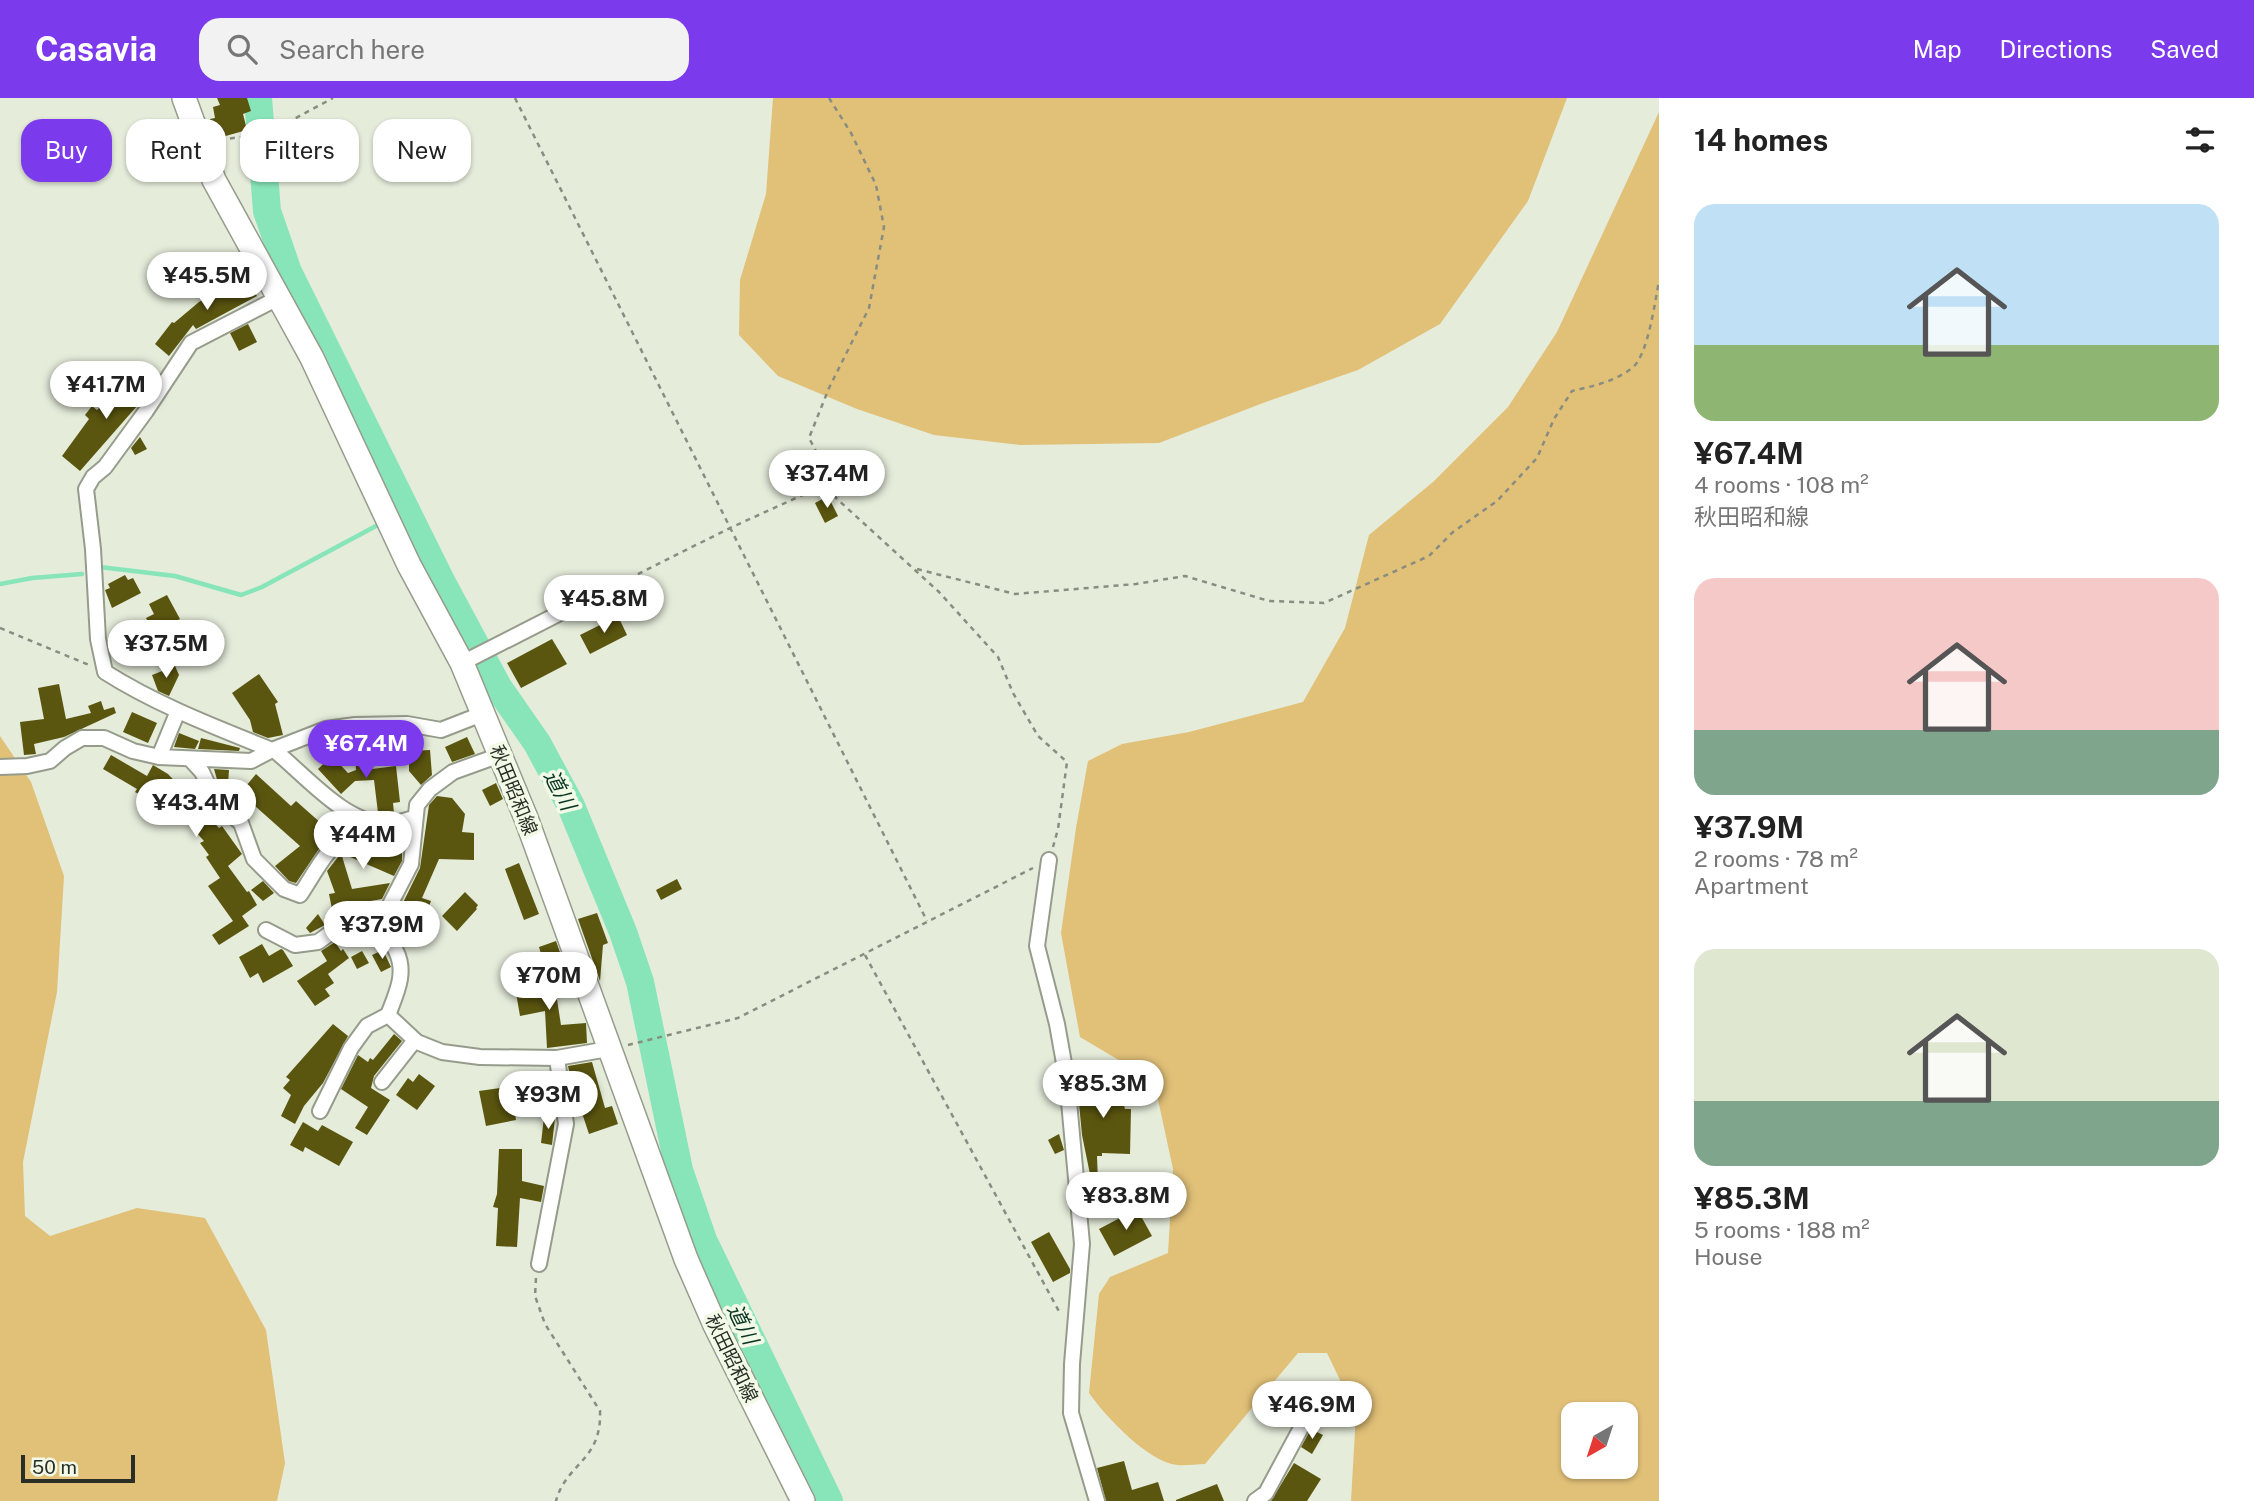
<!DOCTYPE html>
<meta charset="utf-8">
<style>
body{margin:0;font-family:"Public Sans","Noto Sans JP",sans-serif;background:#f2f2f2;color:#222;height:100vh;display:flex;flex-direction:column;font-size:26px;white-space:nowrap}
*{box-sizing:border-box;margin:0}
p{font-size:23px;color:#767676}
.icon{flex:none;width:38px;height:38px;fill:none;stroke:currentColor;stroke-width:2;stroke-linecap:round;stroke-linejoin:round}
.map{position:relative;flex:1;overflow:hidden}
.sheet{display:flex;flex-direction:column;background:#fff;width:595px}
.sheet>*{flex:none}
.banner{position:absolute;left:21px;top:21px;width:665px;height:63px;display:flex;gap:14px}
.needle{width:46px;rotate:219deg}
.tools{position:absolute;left:1561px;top:1304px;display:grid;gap:14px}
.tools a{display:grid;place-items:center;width:77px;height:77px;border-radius:14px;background:#fff;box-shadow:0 2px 5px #0004;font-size:35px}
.scale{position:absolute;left:21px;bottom:18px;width:114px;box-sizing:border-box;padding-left:7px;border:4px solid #2b2e27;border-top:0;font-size:19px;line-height:24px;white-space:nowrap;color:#2b2e27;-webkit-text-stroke:5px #f2fae7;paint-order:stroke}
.price{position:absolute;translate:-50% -60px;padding:0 16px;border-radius:24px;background:#fff;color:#222;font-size:23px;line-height:46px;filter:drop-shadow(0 2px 4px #0008)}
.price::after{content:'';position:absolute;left:50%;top:42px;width:21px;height:16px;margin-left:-10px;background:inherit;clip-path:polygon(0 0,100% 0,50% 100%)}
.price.active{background:#7c3aed;color:#fff}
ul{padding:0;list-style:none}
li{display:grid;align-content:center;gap:14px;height:371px;padding:0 35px}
li span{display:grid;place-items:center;height:217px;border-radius:21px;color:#555}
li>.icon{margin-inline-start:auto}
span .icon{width:126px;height:126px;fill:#fffc;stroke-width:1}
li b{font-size:30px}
h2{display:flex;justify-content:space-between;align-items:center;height:84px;padding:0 35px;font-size:30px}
.pill{padding:0 24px;border-radius:21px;background:#fff;box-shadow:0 2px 5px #0004;font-size:24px;line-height:63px}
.pill.active{background:#7c3aed;color:#fff}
header{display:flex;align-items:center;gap:42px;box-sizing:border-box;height:98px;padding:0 35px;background:#7c3aed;color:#fff}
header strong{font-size:33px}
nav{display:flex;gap:38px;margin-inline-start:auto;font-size:24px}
.search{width:490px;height:63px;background:#f2f2f2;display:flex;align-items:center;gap:18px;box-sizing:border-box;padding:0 24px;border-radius:21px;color:#767676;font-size:26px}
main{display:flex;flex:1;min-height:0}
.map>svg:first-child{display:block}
.green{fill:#e1c078;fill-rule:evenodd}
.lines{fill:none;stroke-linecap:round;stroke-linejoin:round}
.stream{stroke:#87e5b9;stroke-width:4.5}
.river{stroke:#87e5b9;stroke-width:28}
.building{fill:#5b560f}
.street-casing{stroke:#969c8b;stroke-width:18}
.primary-casing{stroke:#969c8b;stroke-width:26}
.path{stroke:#888d80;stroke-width:2.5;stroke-dasharray:5 5;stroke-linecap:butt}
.street{stroke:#fff;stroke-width:14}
.primary{stroke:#fff;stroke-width:23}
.labels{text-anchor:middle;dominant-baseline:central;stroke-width:7;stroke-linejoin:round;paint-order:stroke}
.street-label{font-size:19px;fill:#2b2e27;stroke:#f2fae7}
.water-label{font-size:21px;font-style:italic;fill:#0b3625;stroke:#f2fae7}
</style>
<header>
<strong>Casavia</strong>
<div class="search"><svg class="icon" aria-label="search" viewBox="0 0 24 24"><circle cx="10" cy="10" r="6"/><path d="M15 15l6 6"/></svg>Search here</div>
<nav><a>Map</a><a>Directions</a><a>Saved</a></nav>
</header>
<main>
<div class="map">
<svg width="1659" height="1403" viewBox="0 0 1659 1403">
<rect width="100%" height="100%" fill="#e5ecda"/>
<path class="green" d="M 773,0 L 1567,0 L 1528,103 L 1440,226 L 1358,272 L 1263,305 L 1159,345 L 1021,347 L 934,337 L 857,311 L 778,278 L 739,237 L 740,182 L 766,96 Z
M 1659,14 L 1659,1403 L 1351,1403 L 1356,1315 L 1327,1255 L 1298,1255 L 1205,1366 C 1196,1366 1186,1368 1177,1367 C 1148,1364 1105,1318 1089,1295 L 1099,1196 L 1110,1179 L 1168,1155 L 1173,1071 L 1154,983 L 1080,939 L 1061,835 L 1076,730 L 1088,663 L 1122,646 L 1189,634 L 1303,604 L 1345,530 L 1369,437 L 1433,384 L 1508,309 L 1557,234 ZM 1573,1316 L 1626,1316 L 1626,1368 L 1573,1368 Z
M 0,638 L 31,684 L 64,778 L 57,894 L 23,1064 L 25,1118 L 50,1138 L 137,1110 L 205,1120 L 266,1232 L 285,1365 L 277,1403 L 0,1403 Z"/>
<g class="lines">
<path class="stream" d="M 401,418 L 408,415
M 100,469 L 175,478 L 241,497 L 262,489 L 376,428
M 0,486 L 32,480 L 82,476"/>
<path class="river" d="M 258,0 L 267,113 L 288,174 L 442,485 L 498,589 L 537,645 L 571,708 L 623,834 L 640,884 L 679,1072 L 703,1142 L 829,1403"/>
</g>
<path class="building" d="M 217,0 L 247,0 L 251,13 L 243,16 L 247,32 L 215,41 L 210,21 L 215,20 L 213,9 L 220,7 Z
M 242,176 L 257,198 L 196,231 L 193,227 L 169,258 L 155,246 L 172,224 L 174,225 L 199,204 Z
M 248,226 L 257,244 L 239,253 L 230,235 Z
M 136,272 L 152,286 L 137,308 L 80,373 L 62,358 L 89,321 L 85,317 L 92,308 L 97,312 L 101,308 L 103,310 Z
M 140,339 L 147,351 L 135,357 L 131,350 Z
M 828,398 L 838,418 L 825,425 L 815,405 Z
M 125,477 L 128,482 L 133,480 L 141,495 L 112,510 L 105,492 L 110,490 L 108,486 Z
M 167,497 L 180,521 L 153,534 L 146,520 L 154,516 L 149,506 Z
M 618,518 L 627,537 L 590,556 L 580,537 Z
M 130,539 L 136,553 L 122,559 L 116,546 Z
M 552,541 L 567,566 L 521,590 L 507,565 Z
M 175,568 L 179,577 L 169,598 L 158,593 L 152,577 Z
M 259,576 L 278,604 L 275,606 L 283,637 L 268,640 L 253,634 L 250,622 L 232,595 Z
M 59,586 L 66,621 L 91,615 L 88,608 L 101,603 L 104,612 L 114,609 L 116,615 L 64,639 L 34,646 L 36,656 L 24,657 L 20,624 L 44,621 L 38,590 Z
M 132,614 L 157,625 L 148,645 L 123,634 Z
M 179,635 L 199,643 L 195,651 L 174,649 Z
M 467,639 L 475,656 L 452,664 L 445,649 Z
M 201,640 L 240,650 L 239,653 L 198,651 Z
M 430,652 L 432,677 L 421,687 L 409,673 L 409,653 Z
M 371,654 L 372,671 L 396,668 L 400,704 L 393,705 L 394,715 L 378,715 L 374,682 L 355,683 L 341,696 L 318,671 L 332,658 L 348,675 L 356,672 L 355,655 Z
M 111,657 L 147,678 L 153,667 L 168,676 L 219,730 L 222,728 L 242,756 L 228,768 L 247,794 L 249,793 L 257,807 L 242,818 L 249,828 L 219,847 L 212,837 L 233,823 L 208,788 L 220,780 L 206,759 L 209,757 L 200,745 L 204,743 L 167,703 L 163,710 L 135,694 L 137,691 L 103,671 Z
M 214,671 L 229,672 L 228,686 L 218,685 Z
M 256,676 L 291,708 L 296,703 L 322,726 L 331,714 L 346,723 L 343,729 L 321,748 L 296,785 L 289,783 L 275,768 L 300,748 L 255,708 L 251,712 L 236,700 Z
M 496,685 L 503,701 L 490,708 L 482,692 Z
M 437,698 L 452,700 L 465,716 L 462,734 L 474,735 L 474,762 L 439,761 L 422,800 L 431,803 L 426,816 L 422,815 L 416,833 L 412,832 L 410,841 L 400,840 L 394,823 L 420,770 L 429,707 Z
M 363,731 L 396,741 L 392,750 L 402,754 L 402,763 L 394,778 L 341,755 L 352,791 L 390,785 L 382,801 L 365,804 L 366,809 L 349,811 L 334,821 L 329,796 L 335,795 L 327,773 L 342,754 L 358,741 Z
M 519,765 L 539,816 L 524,822 L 505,771 Z
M 677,781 L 682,791 L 661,802 L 656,792 Z
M 263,783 L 274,795 L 263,803 L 251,792 Z
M 465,794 L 478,807 L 476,810 L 477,811 L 457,833 L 442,818 Z
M 597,815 L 608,845 L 603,847 L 600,883 L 578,821 Z
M 318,816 L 325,827 L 310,835 L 306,830 Z
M 556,843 L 561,857 L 543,863 L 539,849 Z
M 335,844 L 341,853 L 343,851 L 349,860 L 328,876 L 334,885 L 325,891 L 330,898 L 315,908 L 297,883 L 327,863 L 321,853 Z
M 262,846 L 269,858 L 281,851 L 283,852 L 293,868 L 263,885 L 258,875 L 250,880 L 239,859 Z
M 383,852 L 391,869 L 381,874 L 372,857 Z
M 362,853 L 369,865 L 357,871 L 351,859 Z
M 553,876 L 561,927 L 586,925 L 587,945 L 547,950 L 545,913 L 520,918 L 515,889 L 533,886 L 532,879 Z
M 333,926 L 348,938 L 323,985 L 304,1008 L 295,1026 L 281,1018 L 291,997 L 283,990 L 290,982 L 286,979 Z
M 394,936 L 402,943 L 374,978 L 371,990 L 390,1002 L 367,1037 L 355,1030 L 368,1009 L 341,991 L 358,957 L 368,964 L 370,960 L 373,962 Z
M 592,964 L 605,1010 L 612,1008 L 618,1026 L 589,1036 L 579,1006 L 576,1007 L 568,968 Z
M 419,976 L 435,988 L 417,1012 L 396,997 L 408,980 L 413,984 Z
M 1115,976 L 1125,1011 L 1131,1011 L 1130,1056 L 1102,1055 L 1102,1058 L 1097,1058 L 1098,1085 L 1092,1086 L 1082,1037 L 1077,985 Z
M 500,990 L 502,1000 L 512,998 L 516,1022 L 486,1028 L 479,993 Z
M 544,1019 L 555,1020 L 552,1047 L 541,1045 Z
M 303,1024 L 318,1033 L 322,1027 L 353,1044 L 339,1068 L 305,1049 L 303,1054 L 290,1047 Z
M 1059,1036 L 1064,1052 L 1055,1056 L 1048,1042 Z
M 499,1051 L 522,1051 L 522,1083 L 544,1088 L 541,1104 L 520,1100 L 517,1149 L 496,1148 L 498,1110 L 493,1109 L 497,1096 Z
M 1137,1111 L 1152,1138 L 1114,1158 L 1099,1131 Z
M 1049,1134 L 1070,1171 L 1070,1175 L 1053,1184 L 1031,1144 Z
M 1311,1331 L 1323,1337 L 1312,1356 L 1301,1349 Z
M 1124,1363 L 1132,1392 L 1158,1384 L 1164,1403 L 1106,1403 L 1097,1370 Z
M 1294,1365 L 1321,1381 L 1307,1403 L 1271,1403 Z
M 1217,1386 L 1224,1403 L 1176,1403 L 1176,1402 Z"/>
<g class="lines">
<defs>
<path id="street" d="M 280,199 L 191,245 L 146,313 L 105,369 L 93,379 L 86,391 L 93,451 L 98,541 L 105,574 C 157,607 215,629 272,652 L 326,631 L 355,627 L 407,626 L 441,632 L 482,616
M 462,565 L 609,490
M 274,652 C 305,677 345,726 387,726 C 396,726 406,722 414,720
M 500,657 L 453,674 L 430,691 L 417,707 L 411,766 L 382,822 C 385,833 391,842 396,853 C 407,875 396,896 388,917 L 417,944 L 442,954 L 480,959 L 557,960 L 608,951
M 159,659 L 178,613
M 190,661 L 202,674 L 216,704 L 241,725 L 254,761 L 284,791 L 300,797 C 313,778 329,745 350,736 L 358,721
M 0,669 L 27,668 L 50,663 L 65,650 L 82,640 L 104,640 L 133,653 L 159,659 L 251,663 L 272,652
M 1049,762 L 1037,848 L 1057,926 L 1067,982 L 1082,1146 L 1072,1266 L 1071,1315 L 1097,1403
M 266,832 L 295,847 L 318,844 L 351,820 L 384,817
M 382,984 L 415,942
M 320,1013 L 351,950 L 367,928 L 388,917
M 539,1166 L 566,1026 L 557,960
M 1255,1403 L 1266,1395 L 1309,1315"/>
<path id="primary" d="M 184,0 L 214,82 L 312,260 L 409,467 L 462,565 L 526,720 L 686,1161 L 715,1227 L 803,1403"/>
</defs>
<use href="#street" class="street-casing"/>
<use href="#primary" class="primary-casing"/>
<path class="path" d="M 515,0 L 927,823
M 829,0 L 851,35 L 876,87 L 884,129 L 869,210 L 829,290 L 809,340 L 826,372 L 829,385 L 836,400 L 939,494 L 998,559 L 1013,595 L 1038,638 L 1067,664 L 1058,731 L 1053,749
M 220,42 L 268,35 L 333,0
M 917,471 L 1015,496 L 1136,486 L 1185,478 L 1269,503 L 1324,505 L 1429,458 L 1453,434 L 1497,403 L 1537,360 L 1554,321 L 1572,293 C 1593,288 1614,284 1632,270 C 1648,258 1655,203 1659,183
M 620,485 L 730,430 L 829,385
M 0,530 L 89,567
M 865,857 L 1061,1217
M 628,947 L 738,920 L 1033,770
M 536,1180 L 535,1198 L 545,1226 L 600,1313 C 602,1363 566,1365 556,1403"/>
<use href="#street" class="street"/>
<use href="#primary" class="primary"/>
</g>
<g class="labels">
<g class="street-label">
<text transform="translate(514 692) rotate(68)">秋田昭和線</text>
<text transform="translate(732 1260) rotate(64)">秋田昭和線</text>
</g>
<g class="water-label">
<text transform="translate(560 692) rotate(62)">道川</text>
<text transform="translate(743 1226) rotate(64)">道川</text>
</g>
</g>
</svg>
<div class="tools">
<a><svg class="needle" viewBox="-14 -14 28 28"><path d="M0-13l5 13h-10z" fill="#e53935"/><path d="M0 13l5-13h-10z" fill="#767676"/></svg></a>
</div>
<div class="scale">50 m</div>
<b class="price" style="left:207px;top:214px">¥45.5M</b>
<b class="price" style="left:106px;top:323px">¥41.7M</b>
<b class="price" style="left:827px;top:412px">¥37.4M</b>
<b class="price" style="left:604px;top:537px">¥45.8M</b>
<b class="price" style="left:166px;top:582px">¥37.5M</b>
<b class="price active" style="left:366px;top:682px">¥67.4M</b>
<b class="price" style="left:196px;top:741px">¥43.4M</b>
<b class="price" style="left:363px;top:773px">¥44M</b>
<b class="price" style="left:382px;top:863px">¥37.9M</b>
<b class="price" style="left:549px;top:914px">¥70M</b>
<b class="price" style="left:1103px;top:1022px">¥85.3M</b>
<b class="price" style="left:548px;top:1033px">¥93M</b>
<b class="price" style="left:1126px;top:1134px">¥83.8M</b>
<b class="price" style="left:1312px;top:1343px">¥46.9M</b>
<div class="banner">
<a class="pill active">Buy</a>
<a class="pill">Rent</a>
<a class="pill">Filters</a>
<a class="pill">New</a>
</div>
</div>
<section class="sheet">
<h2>14 homes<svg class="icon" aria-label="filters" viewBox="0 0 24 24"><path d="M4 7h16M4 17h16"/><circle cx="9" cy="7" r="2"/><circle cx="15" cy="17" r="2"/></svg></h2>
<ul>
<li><span style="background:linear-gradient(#bfe0f5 65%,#8fb573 0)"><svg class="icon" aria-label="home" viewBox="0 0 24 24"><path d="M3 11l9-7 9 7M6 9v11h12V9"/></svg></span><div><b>¥67.4M</b><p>4 rooms · 108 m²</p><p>秋田昭和線</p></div></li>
<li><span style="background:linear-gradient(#f6c9c9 70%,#7fa58c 0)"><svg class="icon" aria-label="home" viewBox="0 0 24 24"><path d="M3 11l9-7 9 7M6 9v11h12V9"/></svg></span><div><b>¥37.9M</b><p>2 rooms · 78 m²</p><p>Apartment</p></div></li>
<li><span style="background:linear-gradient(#dfe7d0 70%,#7fa58c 0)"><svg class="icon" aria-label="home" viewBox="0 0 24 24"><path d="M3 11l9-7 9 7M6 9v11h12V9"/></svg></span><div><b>¥85.3M</b><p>5 rooms · 188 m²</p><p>House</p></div></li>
</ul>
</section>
</main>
